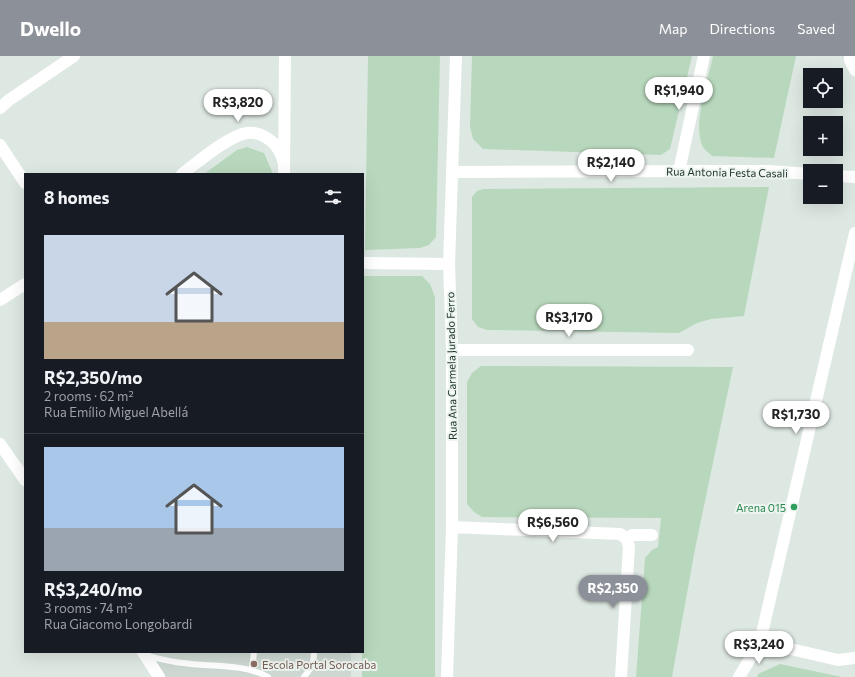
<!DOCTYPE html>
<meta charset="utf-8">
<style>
body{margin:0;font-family:Commissioner,sans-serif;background:#242831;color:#f1f3f6;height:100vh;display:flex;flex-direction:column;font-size:15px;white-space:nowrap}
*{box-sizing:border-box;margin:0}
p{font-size:13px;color:#9ea1a6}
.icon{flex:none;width:22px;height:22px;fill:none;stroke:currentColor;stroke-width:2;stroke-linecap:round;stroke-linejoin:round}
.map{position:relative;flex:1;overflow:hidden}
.side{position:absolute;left:24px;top:117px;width:340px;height:480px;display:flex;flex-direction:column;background:#171b24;border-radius:0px;box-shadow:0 4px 16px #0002}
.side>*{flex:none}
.tools{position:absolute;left:803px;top:12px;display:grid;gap:8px}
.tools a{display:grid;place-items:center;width:40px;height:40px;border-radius:0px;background:#171b24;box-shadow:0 4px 16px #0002;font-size:20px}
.price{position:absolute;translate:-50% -34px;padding:0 9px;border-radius:14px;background:#fff;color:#222;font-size:13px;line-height:26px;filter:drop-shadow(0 1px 2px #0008)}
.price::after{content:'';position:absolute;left:50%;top:24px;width:12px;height:9px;margin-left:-6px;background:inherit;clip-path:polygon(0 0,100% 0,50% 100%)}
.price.current{background:#8c9099;color:#fff}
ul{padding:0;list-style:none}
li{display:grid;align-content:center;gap:8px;height:212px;padding:0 20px}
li+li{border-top:1px solid #363941}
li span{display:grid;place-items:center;height:124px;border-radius:0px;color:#555}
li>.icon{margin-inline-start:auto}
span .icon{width:72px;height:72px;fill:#fffc;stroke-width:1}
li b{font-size:17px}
h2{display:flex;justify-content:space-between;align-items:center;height:48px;padding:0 20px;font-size:17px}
header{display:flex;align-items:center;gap:24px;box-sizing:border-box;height:56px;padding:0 20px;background:#8c9099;color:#fff}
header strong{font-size:19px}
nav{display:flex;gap:22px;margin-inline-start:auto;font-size:14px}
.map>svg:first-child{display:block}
.built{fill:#ccd8d1}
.green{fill:#b8d8bd}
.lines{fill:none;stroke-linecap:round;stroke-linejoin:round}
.service{stroke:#fff;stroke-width:6}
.minor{stroke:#fff;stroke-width:12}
.leisure-dot{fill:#2e9e5b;stroke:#eef5f1;stroke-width:1.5}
.education-dot{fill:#8d6e63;stroke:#eef5f1;stroke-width:1.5}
.labels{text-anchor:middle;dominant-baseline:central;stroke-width:4;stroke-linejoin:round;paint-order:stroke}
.street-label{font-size:11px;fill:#21362e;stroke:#eef5f1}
.leisure-label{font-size:11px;fill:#27864d;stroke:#eef5f1;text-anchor:end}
.education-label{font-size:11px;fill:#785e54;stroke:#eef5f1;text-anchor:start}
</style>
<header>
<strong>Dwello</strong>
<nav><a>Map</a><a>Directions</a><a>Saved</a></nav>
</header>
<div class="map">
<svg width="855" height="621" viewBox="0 0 855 621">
<rect width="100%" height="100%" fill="#dee8e2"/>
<path class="built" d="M 149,596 L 351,596 L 351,621 L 166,621 Z"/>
<path class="green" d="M 368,0 L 440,0 L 436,181 L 429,189 L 420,192 L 365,194 Z
M 472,0 L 692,0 L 670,93 L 661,99 L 483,93 L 473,83 L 470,71 Z
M 713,0 L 796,0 L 774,102 L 712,100 C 709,97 703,93 702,89 C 693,67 708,24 713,0 Z
M 247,91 L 264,97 L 273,118 L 204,118 L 237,94 Z
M 769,131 L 744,260 L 711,263 L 697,267 L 679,277 L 487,274 L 478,271 L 472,263 L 472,141 L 477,135 L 483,133 Z
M 363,220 L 422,220 L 430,228 L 435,241 L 435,621 L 362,621 L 362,596 L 363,596 Z
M 481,310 L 733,311 L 695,493 L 672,621 L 636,621 L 645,502 L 652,494 L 658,491 L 661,462 L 482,461 L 474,456 L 467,448 L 467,326 L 472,317 Z
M 780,608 L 842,621 L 757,621 L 758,618 Z"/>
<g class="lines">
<path class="service" d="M 146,600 C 158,602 170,606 183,607 C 210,611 243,607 268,621
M 252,614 L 254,596
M 304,621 L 313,609 L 314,596"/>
<path class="minor" d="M 850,0 L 850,4 L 855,14
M 0,52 L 9,44 L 74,0
M 0,89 L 25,127
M 679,115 L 704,0
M 453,116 L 679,115 L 769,115 L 810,118
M 182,118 C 198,106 228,80 247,77 C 258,75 272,83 278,93 C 281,97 282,102 284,107
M 284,118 L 285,0
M 836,120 L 855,121
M 363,207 L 449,208
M 0,244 L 25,228
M 452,294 L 688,294
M 0,388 L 25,424
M 452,471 L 620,478 L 626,482 L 632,479 L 652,479
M 760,586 L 838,604 L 855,602
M 143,596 L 159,621
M 447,621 L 452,471 L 452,294 L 449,208 L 456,0
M 621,621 L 629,490 L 626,482
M 739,621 L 760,586 L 855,177"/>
</g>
<circle class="leisure-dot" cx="794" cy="451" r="4"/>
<circle class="education-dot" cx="254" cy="608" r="4"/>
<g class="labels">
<g class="street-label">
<text transform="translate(727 116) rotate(1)">Rua Antonia Festa Casali</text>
<text transform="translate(451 310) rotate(-91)">Rua Ana Carmela Jurado Ferro</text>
</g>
<g class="leisure-label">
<text x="786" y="451">Arena 015</text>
</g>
<g class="education-label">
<text x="262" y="608">Escola Portal Sorocaba</text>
</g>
</g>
</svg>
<div class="tools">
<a><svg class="icon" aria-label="locate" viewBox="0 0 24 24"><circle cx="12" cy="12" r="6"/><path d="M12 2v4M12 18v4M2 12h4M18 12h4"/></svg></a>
<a>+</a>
<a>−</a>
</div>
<b class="price" style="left:679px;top:55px">R$1,940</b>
<b class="price" style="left:238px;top:67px">R$3,820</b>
<b class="price" style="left:611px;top:127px">R$2,140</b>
<b class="price" style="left:569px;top:282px">R$3,170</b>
<b class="price" style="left:796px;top:379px">R$1,730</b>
<b class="price" style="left:553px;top:487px">R$6,560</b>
<b class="price current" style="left:613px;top:553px">R$2,350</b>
<b class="price" style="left:759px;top:609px">R$3,240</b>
<section class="side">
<h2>8 homes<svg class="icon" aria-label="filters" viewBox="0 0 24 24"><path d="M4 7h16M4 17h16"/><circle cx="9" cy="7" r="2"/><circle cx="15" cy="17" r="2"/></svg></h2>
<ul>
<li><span style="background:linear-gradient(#c9d6e8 70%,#b9a48a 0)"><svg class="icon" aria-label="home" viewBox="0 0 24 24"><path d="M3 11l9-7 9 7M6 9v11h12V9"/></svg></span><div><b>R$2,350/mo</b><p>2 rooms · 62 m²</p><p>Rua Emílio Miguel Abellá</p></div></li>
<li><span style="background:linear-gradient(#a9c7e8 65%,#9aa5b1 0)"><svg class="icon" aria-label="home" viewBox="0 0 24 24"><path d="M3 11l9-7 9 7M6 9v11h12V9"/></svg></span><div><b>R$3,240/mo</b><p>3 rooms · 74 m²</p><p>Rua Giacomo Longobardi</p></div></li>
</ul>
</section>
</div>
